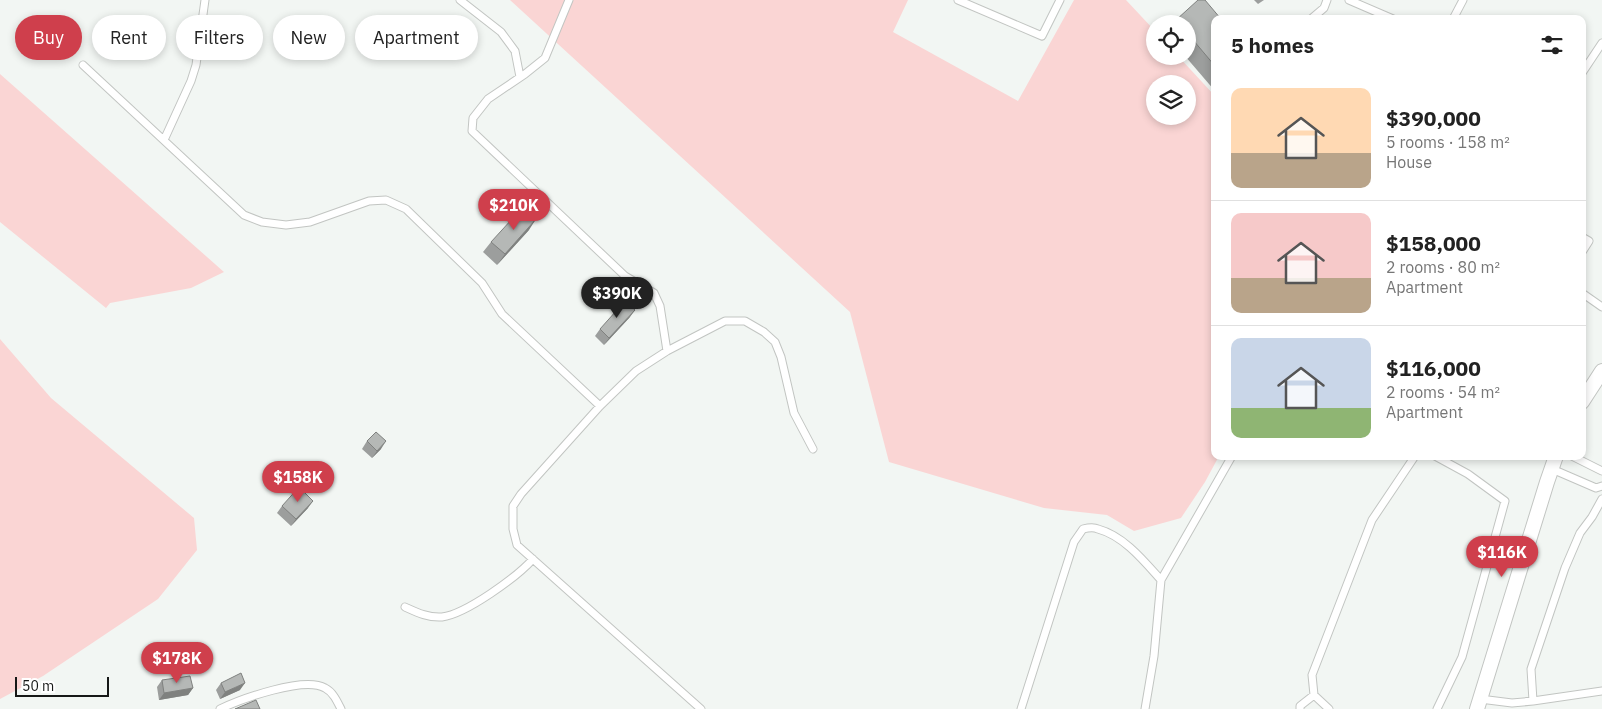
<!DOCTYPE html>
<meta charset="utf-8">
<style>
body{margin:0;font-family:"IBM Plex Sans",sans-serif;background:#f2f2f2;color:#222;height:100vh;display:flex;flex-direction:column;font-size:19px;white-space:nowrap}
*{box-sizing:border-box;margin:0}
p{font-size:16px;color:#767676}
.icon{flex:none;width:28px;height:28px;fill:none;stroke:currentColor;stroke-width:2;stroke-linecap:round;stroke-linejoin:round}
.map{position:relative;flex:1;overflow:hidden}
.panel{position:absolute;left:1211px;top:15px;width:375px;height:445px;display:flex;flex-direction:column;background:#fff;border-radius:10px;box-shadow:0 2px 8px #0003}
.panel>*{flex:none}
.banner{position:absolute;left:15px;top:15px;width:475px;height:45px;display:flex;gap:10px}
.fabs{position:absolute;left:1146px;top:15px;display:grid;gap:10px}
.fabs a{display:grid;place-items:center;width:50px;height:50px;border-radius:50%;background:#fff;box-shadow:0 2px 8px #0003;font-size:25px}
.scale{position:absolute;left:15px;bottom:12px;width:94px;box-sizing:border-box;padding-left:5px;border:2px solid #161817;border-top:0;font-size:14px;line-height:18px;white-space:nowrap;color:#161817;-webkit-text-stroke:4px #fff;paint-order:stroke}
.price{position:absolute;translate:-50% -42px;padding:0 11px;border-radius:18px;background:#cf3f4c;color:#fff;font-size:16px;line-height:32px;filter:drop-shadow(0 1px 2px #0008)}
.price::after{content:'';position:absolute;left:50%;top:30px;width:15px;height:11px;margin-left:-8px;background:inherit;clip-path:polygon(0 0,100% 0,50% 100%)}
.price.on{background:#222;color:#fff}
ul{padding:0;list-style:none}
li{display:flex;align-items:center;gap:15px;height:125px;padding:0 20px}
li+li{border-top:1px solid #e0e0e0}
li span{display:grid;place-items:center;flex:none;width:140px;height:100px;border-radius:10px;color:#555}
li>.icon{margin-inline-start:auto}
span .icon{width:60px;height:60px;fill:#fffc;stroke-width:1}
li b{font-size:21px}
h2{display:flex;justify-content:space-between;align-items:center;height:60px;padding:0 20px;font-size:21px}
.pill{padding:0 18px;border-radius:22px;background:#fff;box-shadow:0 2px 8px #0003;font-size:18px;line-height:45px}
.pill.on{background:#cf3f4c;color:#fff}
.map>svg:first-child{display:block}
.green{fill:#fad5d4;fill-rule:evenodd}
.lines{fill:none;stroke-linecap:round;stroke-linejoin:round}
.lane-casing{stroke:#c2c5c2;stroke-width:9}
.street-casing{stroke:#c2c5c2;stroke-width:16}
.lane{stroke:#fff;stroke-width:7}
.street{stroke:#fff;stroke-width:14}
.wall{fill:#9c9e9d}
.shaded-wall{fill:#7f817f}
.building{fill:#b5b8b6;stroke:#7f817f}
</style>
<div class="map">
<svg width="1602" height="709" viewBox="0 0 1602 709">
<rect width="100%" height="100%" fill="#f2f6f3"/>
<path class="green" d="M 510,0 L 908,0 L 893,32 L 1018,101 L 1074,0 L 1126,0 L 1155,31 L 1155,56 L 1178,56 L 1215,96 L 1215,456 L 1219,456 L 1205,482 L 1181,518 L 1134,531 L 1107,515 L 1044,508 L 889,462 L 850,312 ZM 1155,84 L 1188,84 L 1188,116 L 1155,116 Z
M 0,74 L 224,272 L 191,288 L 110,303 L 106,308 L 0,222 Z
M 0,339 L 51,398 L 194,518 L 197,550 L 158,599 L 43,676 L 0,699 Z"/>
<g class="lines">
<defs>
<path id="lane" d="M 460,0 L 501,32 L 515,51 L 520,77
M 569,0 L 545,58 L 525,74 L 488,99 L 473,118 L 472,131 L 625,276 L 654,293 L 660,306 L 667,351
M 958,0 L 1042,36 L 1060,0
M 1349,0 L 1393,19
M 1311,19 L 1324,8 L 1327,0
M 1453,19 L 1463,0
M 83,65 L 244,215 L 262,222 L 286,225 L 310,222 L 369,201 L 386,200 L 406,209 L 482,283 L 502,314 L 600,406
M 1582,73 L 1602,43
M 164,140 L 191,81 L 196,65 L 205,0
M 1582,237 L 1589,241 L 1582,252
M 1582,293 L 1602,307
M 1435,456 L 1468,474 L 1505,501 L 1462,657 L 1437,709
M 1572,456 L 1602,471
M 1552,469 L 1596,488 L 1602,486
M 1602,499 L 1592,517 L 1580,533 L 1565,568 L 1531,669 L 1533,701 L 1602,691
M 405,607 C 416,612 428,618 442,617 C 466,614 517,577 533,559
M 1314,695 L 1312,675 L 1372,520 L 1415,456
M 1480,699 L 1512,703 L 1533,701
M 220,709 C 241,699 304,676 325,688 C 333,692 337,701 341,709
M 701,709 L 517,545 L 513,529 L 513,506 L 521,494 L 600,406 L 636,371 L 667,351 L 725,321 L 745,321 L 764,332 L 775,342 L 781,357 L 794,413 L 813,449
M 1021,709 L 1074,542 L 1083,529 C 1087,528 1094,527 1098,529 C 1124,536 1144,561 1161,580
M 1145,709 L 1154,656 L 1161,580 L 1232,456
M 1300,709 L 1300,706 L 1314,695 L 1329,709"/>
<path id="street" d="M 1582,402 L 1602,371
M 1477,709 L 1547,482 L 1556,456"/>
</defs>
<use href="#lane" class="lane-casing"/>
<use href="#street" class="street-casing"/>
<use href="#lane" class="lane"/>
<use href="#street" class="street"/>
</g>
<path class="wall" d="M 1254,0 L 1264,0 L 1258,4 Z
M 1215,19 L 1215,91 L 1185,56 L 1188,56 L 1188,24 L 1173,24 L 1176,20 Z
M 529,230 L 497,265 L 483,252 L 491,242 Z
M 630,317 L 604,345 L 595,336 L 600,329 Z
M 367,441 L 381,449 L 372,458 L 362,449 Z
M 282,506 L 308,508 L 291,526 L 277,513 Z
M 162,680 L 193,688 L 188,695 L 159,700 L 157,687 Z
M 221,683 L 240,690 L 220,699 L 216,690 Z"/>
<path class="shaded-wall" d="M 536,219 L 529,230 L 497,265 L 505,254 Z
M 635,310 L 630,317 L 604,345 L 609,338 Z
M 386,441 L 381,449 L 372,458 L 377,451 Z
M 313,501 L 308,508 L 291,526 L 296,519 Z
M 245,683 L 240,690 L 220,699 L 225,692 Z
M 193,688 L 188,695 L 159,700 L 164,693 Z"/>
<path class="building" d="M 1198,0 L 1205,0 L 1221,19 L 1215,19 L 1215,66 L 1188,34 L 1188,24 L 1179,24 L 1176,20 Z
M 523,207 L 536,219 L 505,254 L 491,242 Z
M 625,301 L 635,310 L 609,338 L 600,329 Z
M 376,432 L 386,441 L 377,451 L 367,441 Z
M 299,487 L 313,501 L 296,519 L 282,506 Z
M 241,673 L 245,683 L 225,692 L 221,683 Z
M 190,676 L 193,688 L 164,693 L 162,680 Z
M 256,700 L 260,709 L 235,709 Z"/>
</svg>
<div class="fabs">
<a><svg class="icon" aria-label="locate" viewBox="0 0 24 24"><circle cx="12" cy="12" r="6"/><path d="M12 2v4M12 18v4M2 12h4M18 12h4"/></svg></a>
<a><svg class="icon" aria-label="layers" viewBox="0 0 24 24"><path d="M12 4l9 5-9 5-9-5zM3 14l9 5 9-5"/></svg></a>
</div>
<div class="scale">50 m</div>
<b class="price" style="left:514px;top:231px">$210K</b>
<b class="price on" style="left:617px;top:319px">$390K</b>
<b class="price" style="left:298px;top:503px">$158K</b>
<b class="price" style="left:1502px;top:578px">$116K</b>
<b class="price" style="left:177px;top:684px">$178K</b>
<div class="banner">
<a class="pill on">Buy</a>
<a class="pill">Rent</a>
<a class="pill">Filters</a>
<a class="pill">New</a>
<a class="pill">Apartment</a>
</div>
<section class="panel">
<h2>5 homes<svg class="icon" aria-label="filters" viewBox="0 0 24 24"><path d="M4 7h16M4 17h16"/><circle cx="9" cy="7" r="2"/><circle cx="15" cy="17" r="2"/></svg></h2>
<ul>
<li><span style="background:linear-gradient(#ffd9b3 65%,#b9a48a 0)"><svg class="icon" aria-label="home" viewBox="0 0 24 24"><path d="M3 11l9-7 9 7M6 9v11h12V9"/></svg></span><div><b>$390,000</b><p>5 rooms · 158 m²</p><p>House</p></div></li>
<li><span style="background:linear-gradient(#f6c9c9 65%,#b9a48a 0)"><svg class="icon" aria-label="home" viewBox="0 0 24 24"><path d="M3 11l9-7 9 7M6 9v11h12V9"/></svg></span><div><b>$158,000</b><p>2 rooms · 80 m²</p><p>Apartment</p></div></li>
<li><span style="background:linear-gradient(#c9d6e8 70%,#8fb573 0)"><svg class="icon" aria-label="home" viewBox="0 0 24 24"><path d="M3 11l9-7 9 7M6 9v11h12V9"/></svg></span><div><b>$116,000</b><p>2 rooms · 54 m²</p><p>Apartment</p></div></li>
</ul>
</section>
</div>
